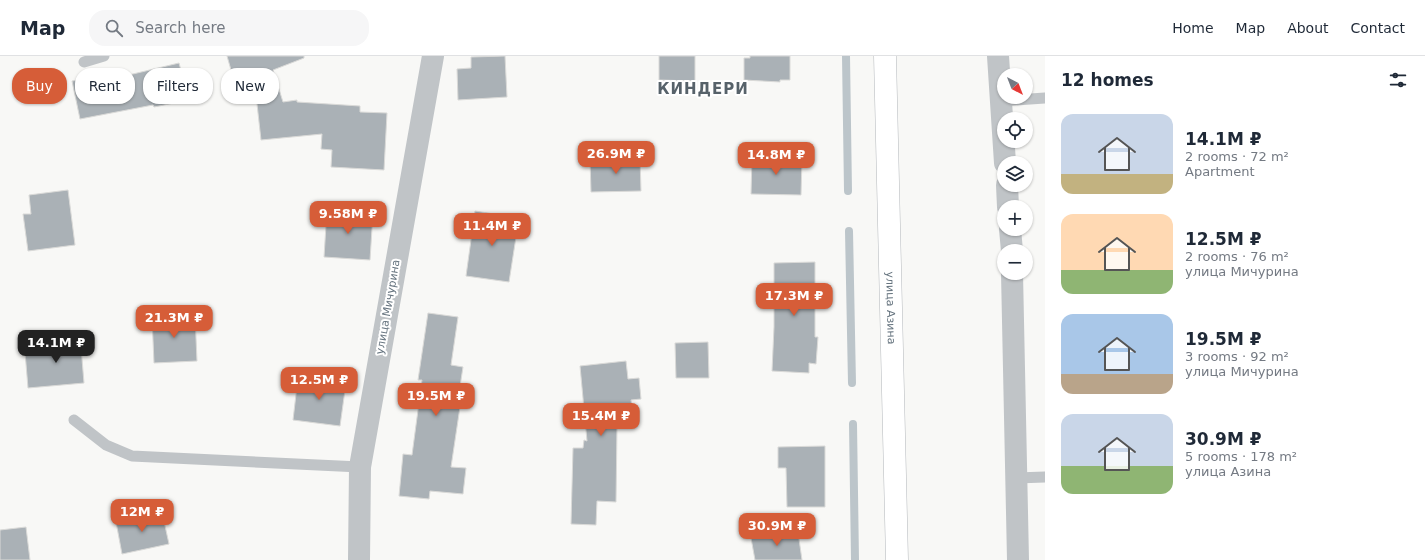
<!DOCTYPE html>
<meta charset="utf-8">
<style>
body{margin:0;font-family:"DejaVu Sans",sans-serif;background:#f6f6f7;color:#1f2937;height:100vh;display:flex;flex-direction:column;font-size:15px;white-space:nowrap}
*{box-sizing:border-box;margin:0}
p{font-size:13px;color:#747a83}
.icon{flex:none;width:22px;height:22px;fill:none;stroke:currentColor;stroke-width:2;stroke-linecap:round;stroke-linejoin:round}
.map{position:relative;flex:1;overflow:hidden}
.drawer{display:flex;flex-direction:column;background:#fff;width:380px}
.drawer>*{flex:none}
.hud{position:absolute;left:12px;top:12px;width:380px;height:36px;display:flex;gap:8px}
.needle{width:26px;rotate:138deg}
.fabs{position:absolute;left:997px;top:12px;display:grid;gap:8px}
.fabs a{display:grid;place-items:center;width:36px;height:36px;border-radius:50%;background:#fff;box-shadow:0 1px 3px #0004;font-size:20px}
.price{position:absolute;translate:-50% -34px;padding:0 9px;border-radius:8px;background:#d65d38;color:#fff;font-size:13px;line-height:26px;filter:drop-shadow(0 1px 2px #0008)}
.price::after{content:'';position:absolute;left:50%;top:24px;width:12px;height:9px;margin-left:-6px;background:inherit;clip-path:polygon(0 0,100% 0,50% 100%)}
.price.selected{background:#222;color:#fff}
ul{padding:0;list-style:none}
li{display:flex;align-items:center;gap:12px;height:100px;padding:0 16px}
li span{display:grid;place-items:center;flex:none;width:112px;height:80px;border-radius:12px;color:#555}
li>.icon{margin-inline-start:auto}
span .icon{width:48px;height:48px;fill:#fffc;stroke-width:1}
li b{font-size:17px}
h2{display:flex;justify-content:space-between;align-items:center;height:48px;padding:0 16px;font-size:17px}
.pill{padding:0 14px;border-radius:16px;background:#fff;box-shadow:0 1px 3px #0004;font-size:14px;line-height:36px}
.pill.selected{background:#d65d38;color:#fff}
header{display:flex;align-items:center;gap:24px;box-sizing:border-box;height:56px;padding:0 20px;background:#fff;border-bottom:1px solid #e0e1e3}
header strong{font-size:19px}
nav{display:flex;gap:22px;margin-inline-start:auto;font-size:14px}
.search{width:280px;height:36px;background:#f6f6f7;display:flex;align-items:center;gap:10px;box-sizing:border-box;padding:0 14px;border-radius:16px;color:#747a83;font-size:15px}
main{display:flex;flex:1;min-height:0}
.map>svg:first-child{display:block}
.lines{fill:none;stroke-linecap:round;stroke-linejoin:round}
.stream{stroke:#bcc5ca;stroke-width:8}
.building{fill:#aab1b6;stroke:#dadad8}
.primary-casing{stroke:#b4b8bc;stroke-width:23}
.lane{stroke:#c0c4c7;stroke-width:11}
.street{stroke:#c0c4c7;stroke-width:22}
.primary{stroke:#fff;stroke-width:22}
.labels{text-anchor:middle;dominant-baseline:central;stroke-width:4;stroke-linejoin:round;paint-order:stroke}
.street-label{font-size:11px;fill:#66747f;stroke:#fff}
.district-label{font-size:15px;font-weight:bold;letter-spacing:1px;fill:#57626a;stroke:#fff}
</style>
<header>
<strong>Map</strong>
<div class="search"><svg class="icon" aria-label="search" viewBox="0 0 24 24"><circle cx="10" cy="10" r="6"/><path d="M15 15l6 6"/></svg>Search here</div>
<nav><a>Home</a><a>Map</a><a>About</a><a>Contact</a></nav>
</header>
<main>
<div class="map">
<svg width="1045" height="504" viewBox="0 0 1045 504">
<rect width="100%" height="100%" fill="#f8f8f6"/>
<g class="lines">
<path class="stream" d="M 846,0 L 848,135
M 849,175 L 852,327
M 853,368 L 855,504"/>
</g>
<path class="building" d="M 227,0 L 304,0 L 304,2 L 273,14 L 283,46 L 297,44 L 297,46 L 360,50 L 360,56 L 387,57 L 384,114 L 331,111 L 332,94 L 321,93 L 322,78 L 261,84 L 254,21 L 235,28 Z
M 505,0 L 507,41 L 458,44 L 457,13 L 471,12 L 471,1 Z
M 659,0 L 695,0 L 695,25 L 659,24 Z
M 750,0 L 790,0 L 790,24 L 780,24 L 780,26 L 744,24 L 744,2 L 750,2 Z
M 179,7 L 189,44 L 154,51 L 153,49 L 80,63 L 72,25 L 111,18 L 112,23 Z
M 752,101 L 802,102 L 801,139 L 751,138 Z
M 640,102 L 641,135 L 591,136 L 590,103 Z
M 68,134 L 75,189 L 28,195 L 23,158 L 31,158 L 29,139 Z
M 327,153 L 373,157 L 370,204 L 324,201 Z
M 475,155 L 519,162 L 509,226 L 466,220 Z
M 815,206 L 815,281 L 818,281 L 816,308 L 809,307 L 809,317 L 772,315 L 774,271 L 774,207 Z
M 428,257 L 458,261 L 451,309 L 463,311 L 457,350 L 460,351 L 451,411 L 466,412 L 463,438 L 430,435 L 429,443 L 399,440 L 403,398 L 412,399 L 422,324 L 418,324 Z
M 195,259 L 197,305 L 154,307 L 152,261 Z
M 80,279 L 84,327 L 28,332 L 25,296 L 51,294 L 50,282 Z
M 708,286 L 709,322 L 676,322 L 675,287 Z
M 626,305 L 628,323 L 639,322 L 641,343 L 631,344 L 634,368 L 617,370 L 616,446 L 597,445 L 596,469 L 571,468 L 573,392 L 583,392 L 584,384 L 587,385 L 580,310 Z
M 298,321 L 346,327 L 340,370 L 293,364 Z
M 825,390 L 825,451 L 787,451 L 786,412 L 778,412 L 778,391 Z
M 162,456 L 169,488 L 122,498 L 116,466 Z
M 26,471 L 30,504 L 0,504 L 0,474 Z
M 798,476 L 802,504 L 755,504 L 751,482 Z"/>
<g class="lines">
<defs>
<g id="primary">
<path id="s1" d="M 885,0 L 897,504"/>
</g>
</defs>
<use href="#primary" class="primary-casing"/>
<path class="lane" d="M 84,6 L 104,0
M 1001,45 L 1045,42
M 74,364 L 106,389 L 132,400 L 360,411
M 1016,422 L 1045,421"/>
<path class="street" d="M 998,0 L 1005,107
M 1007,129 L 1008,151
M 1010,173 L 1012,195
M 1012,217 L 1018,504
M 359,504 L 360,411 L 433,0"/>
<use href="#primary" class="primary"/>
</g>
<g class="labels">
<g class="street-label">
<text transform="translate(388 251) rotate(-80)">улица Мичурина</text>
<text stroke="none"><textPath href="#s1" startOffset="252">улица Азина</textPath></text>
</g>
<g class="district-label">
<text x="703" y="33">КИНДЕРИ</text>
</g>
</g>
</svg>
<div class="fabs">
<a><svg class="needle" viewBox="-14 -14 28 28"><path d="M0-13l5 13h-10z" fill="#e53935"/><path d="M0 13l5-13h-10z" fill="#747a83"/></svg></a>
<a><svg class="icon" aria-label="locate" viewBox="0 0 24 24"><circle cx="12" cy="12" r="6"/><path d="M12 2v4M12 18v4M2 12h4M18 12h4"/></svg></a>
<a><svg class="icon" aria-label="layers" viewBox="0 0 24 24"><path d="M12 4l9 5-9 5-9-5zM3 14l9 5 9-5"/></svg></a>
<a>+</a>
<a>−</a>
</div>
<b class="price" style="left:616px;top:119px">26.9M ₽</b>
<b class="price" style="left:776px;top:120px">14.8M ₽</b>
<b class="price" style="left:348px;top:179px">9.58M ₽</b>
<b class="price" style="left:492px;top:191px">11.4M ₽</b>
<b class="price" style="left:794px;top:261px">17.3M ₽</b>
<b class="price" style="left:174px;top:283px">21.3M ₽</b>
<b class="price selected" style="left:56px;top:308px">14.1M ₽</b>
<b class="price" style="left:319px;top:345px">12.5M ₽</b>
<b class="price" style="left:436px;top:361px">19.5M ₽</b>
<b class="price" style="left:601px;top:381px">15.4M ₽</b>
<b class="price" style="left:142px;top:477px">12M ₽</b>
<b class="price" style="left:777px;top:491px">30.9M ₽</b>
<div class="hud">
<a class="pill selected">Buy</a>
<a class="pill">Rent</a>
<a class="pill">Filters</a>
<a class="pill">New</a>
</div>
</div>
<section class="drawer">
<h2>12 homes<svg class="icon" aria-label="filters" viewBox="0 0 24 24"><path d="M4 7h16M4 17h16"/><circle cx="9" cy="7" r="2"/><circle cx="15" cy="17" r="2"/></svg></h2>
<ul>
<li><span style="background:linear-gradient(#c9d6e8 75%,#c2b280 0)"><svg class="icon" aria-label="home" viewBox="0 0 24 24"><path d="M3 11l9-7 9 7M6 9v11h12V9"/></svg></span><div><b>14.1M ₽</b><p>2 rooms · 72 m²</p><p>Apartment</p></div></li>
<li><span style="background:linear-gradient(#ffd9b3 70%,#8fb573 0)"><svg class="icon" aria-label="home" viewBox="0 0 24 24"><path d="M3 11l9-7 9 7M6 9v11h12V9"/></svg></span><div><b>12.5M ₽</b><p>2 rooms · 76 m²</p><p>улица Мичурина</p></div></li>
<li><span style="background:linear-gradient(#a9c7e8 75%,#b9a48a 0)"><svg class="icon" aria-label="home" viewBox="0 0 24 24"><path d="M3 11l9-7 9 7M6 9v11h12V9"/></svg></span><div><b>19.5M ₽</b><p>3 rooms · 92 m²</p><p>улица Мичурина</p></div></li>
<li><span style="background:linear-gradient(#c9d6e8 65%,#8fb573 0)"><svg class="icon" aria-label="home" viewBox="0 0 24 24"><path d="M3 11l9-7 9 7M6 9v11h12V9"/></svg></span><div><b>30.9M ₽</b><p>5 rooms · 178 m²</p><p>улица Азина</p></div></li>
</ul>
</section>
</main>
